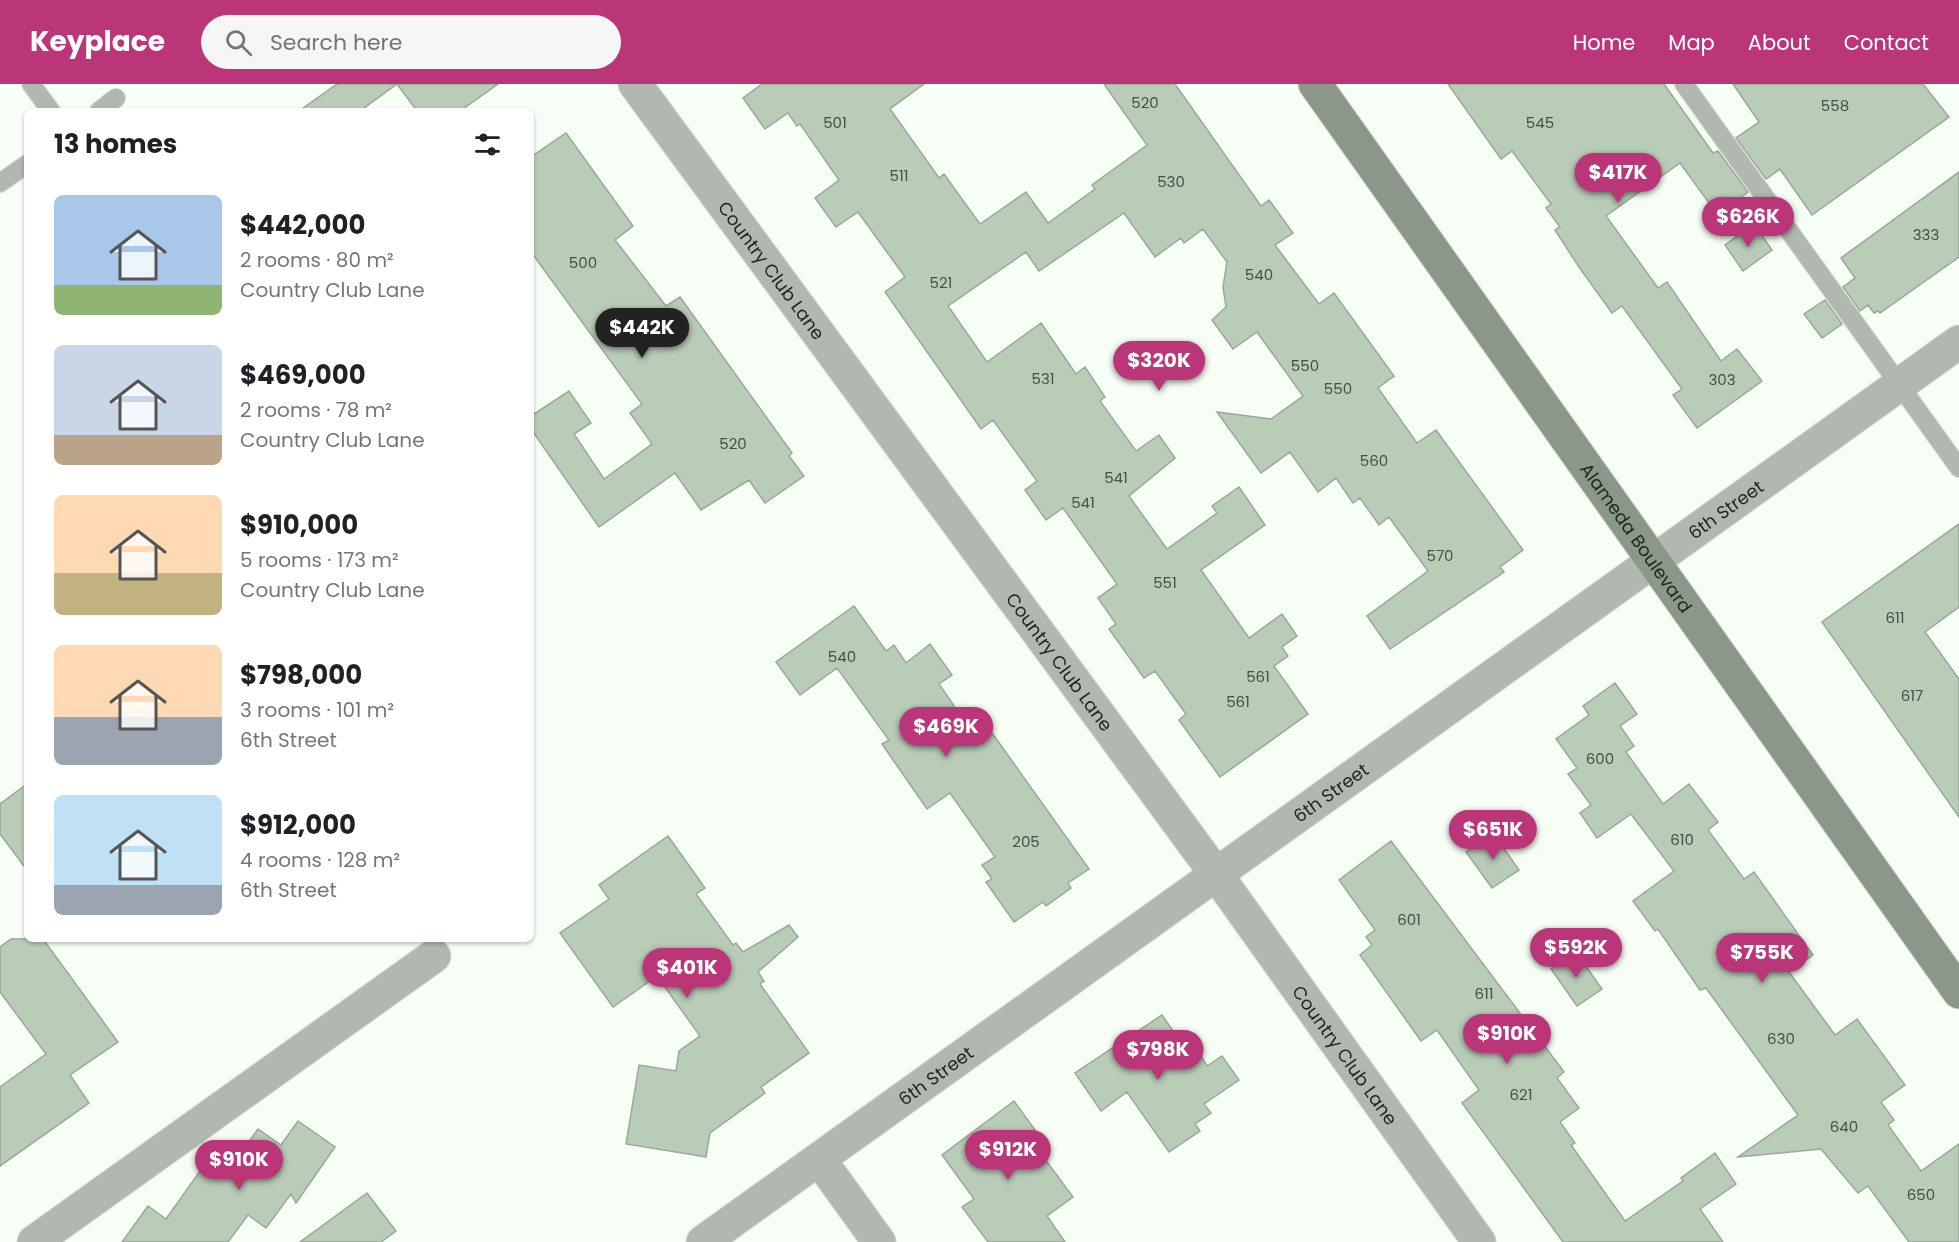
<!DOCTYPE html>
<meta charset="utf-8">
<style>
body{margin:0;font-family:Poppins,sans-serif;background:#f6f6f6;color:#202124;height:100vh;display:flex;flex-direction:column;font-size:22px;white-space:nowrap}
*{box-sizing:border-box;margin:0}
p{font-size:20px;color:#757577}
.icon{flex:none;width:33px;height:33px;fill:none;stroke:currentColor;stroke-width:2;stroke-linecap:round;stroke-linejoin:round}
.map{position:relative;flex:1;overflow:hidden}
.sheet{position:absolute;left:24px;top:24px;width:510px;height:834px;display:flex;flex-direction:column;background:#fff;border-radius:9px;box-shadow:0 2px 4px #0004}
.sheet>*{flex:none}
.price{position:absolute;translate:-50% -51px;padding:0 14px;border-radius:21px;background:#bb3679;color:#fff;font-size:20px;line-height:39px;filter:drop-shadow(0 2px 3px #0008)}
.price::after{content:'';position:absolute;left:50%;top:36px;width:18px;height:14px;margin-left:-9px;background:inherit;clip-path:polygon(0 0,100% 0,50% 100%)}
.price.on{background:#222;color:#fff}
ul{padding:0;list-style:none}
li{display:flex;align-items:center;gap:18px;height:150px;padding:0 30px}
li span{display:grid;place-items:center;flex:none;width:168px;height:120px;border-radius:9px;color:#555}
li>.icon{margin-inline-start:auto}
span .icon{width:72px;height:72px;fill:#fffc;stroke-width:1}
li b{font-size:26px}
h2{display:flex;justify-content:space-between;align-items:center;height:72px;padding:0 30px;font-size:26px}
header{display:flex;align-items:center;gap:36px;box-sizing:border-box;height:84px;padding:0 30px;background:#bb3679;color:#fff}
header strong{font-size:28px}
nav{display:flex;gap:33px;margin-inline-start:auto;font-size:21px}
.search{width:420px;height:54px;background:#f6f6f6;display:flex;align-items:center;gap:15px;box-sizing:border-box;padding:0 21px;border-radius:33px;color:#757577;font-size:22px}
.map>svg:first-child{display:block}
.building{fill:#b9ccb8;stroke:#98a997;stroke-width:1.5}
.lines{fill:none;stroke-linecap:round;stroke-linejoin:round}
.service-casing{stroke:#d4dbd3;stroke-width:20}
.minor-casing{stroke:#d4dbd3;stroke-width:35}
.tertiary-casing{stroke:#d4dbd3;stroke-width:35}
.secondary-casing{stroke:#d4dbd3;stroke-width:35}
.service{stroke:#b0b8af;stroke-width:18}
.minor{stroke:#b0b8af;stroke-width:33}
.tertiary{stroke:#b0b8af;stroke-width:33}
.secondary{stroke:#8b978a;stroke-width:33}
.labels{text-anchor:middle;dominant-baseline:central;stroke-width:4.5;stroke-linejoin:round;paint-order:stroke}
.number-label{font-size:15px;fill:#465044}
.street-label{font-size:18px;fill:#1f261e;stroke:#fff}
</style>
<header>
<strong>Keyplace</strong>
<div class="search"><svg class="icon" aria-label="search" viewBox="0 0 24 24"><circle cx="10" cy="10" r="6"/><path d="M15 15l6 6"/></svg>Search here</div>
<nav><a>Home</a><a>Map</a><a>About</a><a>Contact</a></nav>
</header>
<div class="map">
<svg width="1959" height="1158" viewBox="0 0 1959 1158">
<rect width="100%" height="100%" fill="#f7fef6"/>
<path class="building" d="M 337,0 L 498,0 L 460,27 L 417,27 L 397,0 L 360,27 L 299,27 Z
M 762,0 L 924,0 L 890,25 L 939,94 L 944,90 L 980,140 L 1026,108 L 1048,139 L 1095,105 L 1092,101 L 1147,61 L 1104,0 L 1175,0 L 1261,122 L 1269,116 L 1293,149 L 1275,161 L 1319,220 L 1334,209 L 1394,292 L 1378,304 L 1417,359 L 1436,346 L 1523,466 L 1500,483 L 1504,488 L 1390,565 L 1367,532 L 1428,487 L 1389,433 L 1379,441 L 1360,414 L 1353,419 L 1336,394 L 1318,408 L 1290,368 L 1261,389 L 1217,328 L 1271,335 L 1303,312 L 1257,248 L 1233,265 L 1212,236 L 1226,223 L 1223,203 L 1227,178 L 1203,145 L 1184,159 L 1181,154 L 1155,173 L 1124,129 L 1039,187 L 1026,168 L 948,222 L 987,278 L 1041,239 L 1076,290 L 1085,283 L 1105,313 L 1100,317 L 1136,367 L 1159,351 L 1175,374 L 1129,412 L 1167,465 L 1217,429 L 1212,422 L 1239,403 L 1265,441 L 1201,486 L 1249,554 L 1282,530 L 1297,552 L 1282,563 L 1288,572 L 1274,582 L 1308,630 L 1220,693 L 1179,636 L 1186,630 L 1155,587 L 1144,594 L 1109,545 L 1116,540 L 1098,514 L 1117,500 L 1063,424 L 1046,436 L 1025,406 L 1037,397 L 993,336 L 981,345 L 885,208 L 905,193 L 858,128 L 836,143 L 815,114 L 839,96 L 800,40 L 797,42 L 788,29 L 765,45 L 743,14 Z
M 1448,0 L 1664,0 L 1713,69 L 1718,67 L 1748,108 L 1717,130 L 1680,79 L 1606,132 L 1658,204 L 1667,198 L 1721,277 L 1737,265 L 1762,297 L 1697,344 L 1673,311 L 1682,305 L 1622,222 L 1612,229 L 1579,183 L 1555,146 L 1560,143 L 1546,124 L 1551,120 L 1512,67 L 1501,75 Z
M 1733,0 L 1923,0 L 1949,33 L 1812,131 L 1780,85 L 1766,95 L 1736,54 L 1759,38 Z
M 566,49 L 633,142 L 615,156 L 666,222 L 680,213 L 792,369 L 789,372 L 804,392 L 765,419 L 749,396 L 701,426 L 675,389 L 599,443 L 531,345 L 531,332 L 569,307 L 591,339 L 574,350 L 604,395 L 652,360 L 630,329 L 642,320 L 531,168 L 531,73 Z
M 1959,88 L 1959,173 L 1880,229 L 1878,227 L 1874,229 L 1868,221 L 1860,227 L 1843,203 L 1855,194 L 1841,174 Z
M 1754,140 L 1772,166 L 1743,187 L 1725,161 Z
M 1825,216 L 1842,240 L 1822,254 L 1804,230 Z
M 1959,440 L 1959,523 L 1925,548 L 1959,595 L 1959,733 L 1822,538 Z
M 854,522 L 886,567 L 894,561 L 906,579 L 930,560 L 952,591 L 939,600 L 972,648 L 985,639 L 1089,785 L 1068,799 L 1071,804 L 1046,822 L 1043,818 L 1014,838 L 986,798 L 992,795 L 982,781 L 995,773 L 950,709 L 927,725 L 882,660 L 889,656 L 837,584 L 800,611 L 776,578 Z
M 1615,599 L 1637,630 L 1620,642 L 1634,662 L 1626,668 L 1663,720 L 1689,700 L 1718,738 L 1708,746 L 1744,795 L 1754,788 L 1813,871 L 1789,888 L 1835,951 L 1857,935 L 1905,1001 L 1881,1018 L 1894,1036 L 1888,1041 L 1921,1087 L 1959,1060 L 1959,1158 L 1909,1158 L 1868,1102 L 1858,1109 L 1821,1065 L 1738,1073 L 1798,1031 L 1706,904 L 1700,906 L 1658,845 L 1655,847 L 1633,817 L 1674,787 L 1631,730 L 1597,754 L 1580,729 L 1591,721 L 1568,690 L 1577,684 L 1556,655 L 1589,631 L 1583,622 Z
M 27,700 L 27,786 L 0,750 L 0,720 Z
M 1493,749 L 1519,786 L 1492,804 L 1466,768 Z
M 668,752 L 705,804 L 696,810 L 733,861 L 736,859 L 743,868 L 789,841 L 798,853 L 758,888 L 764,897 L 760,900 L 809,969 L 761,1003 L 765,1009 L 710,1049 L 706,1073 L 626,1060 L 639,981 L 676,987 L 679,967 L 700,952 L 657,892 L 613,923 L 560,849 L 609,815 L 599,801 Z
M 1391,757 L 1564,988 L 1557,994 L 1579,1024 L 1560,1038 L 1575,1059 L 1571,1061 L 1625,1137 L 1683,1097 L 1681,1094 L 1715,1069 L 1736,1100 L 1700,1125 L 1723,1158 L 1563,1158 L 1462,1019 L 1479,1006 L 1437,946 L 1421,957 L 1360,871 L 1372,861 L 1366,853 L 1375,846 L 1339,796 Z
M 11,855 L 43,855 L 118,958 L 70,991 L 89,1019 L 0,1082 L 0,1003 L 46,970 L 0,908 L 0,863 Z
M 1576,868 L 1602,905 L 1577,922 L 1551,885 Z
M 1162,931 L 1194,977 L 1201,972 L 1207,982 L 1222,972 L 1239,996 L 1204,1020 L 1211,1029 L 1195,1040 L 1200,1047 L 1169,1068 L 1127,1008 L 1101,1027 L 1075,989 Z
M 1014,1017 L 1035,1046 L 1028,1052 L 1073,1113 L 1047,1132 L 1065,1158 L 988,1158 L 962,1123 L 974,1115 L 942,1071 Z
M 298,1037 L 335,1063 L 296,1119 L 291,1110 L 266,1144 L 248,1131 L 228,1158 L 122,1158 L 148,1122 L 166,1135 L 205,1080 L 224,1093 L 258,1045 L 281,1061 Z
M 367,1109 L 396,1147 L 381,1158 L 300,1158 Z"/>
<g class="lines">
<defs>
<path id="service" d="M 31,0 L 51,27
M 1684,0 L 1959,384
M 99,27 L 116,14
M 0,99 L 27,80"/>
<g id="minor">
<path id="s1" d="M 635,0 L 1216,790 L 1479,1158"/>
<path d="M 34,1158 L 434,872"/>
</g>
<g id="tertiary">
<path d="M 819,1075 L 879,1158"/>
<path id="s2" d="M 703,1158 L 1959,258"/>
</g>
<g id="secondary">
<path id="s3" d="M 1315,0 L 1959,908"/>
</g>
</defs>
<use href="#service" class="service-casing"/>
<use href="#minor" class="minor-casing"/>
<use href="#tertiary" class="tertiary-casing"/>
<use href="#secondary" class="secondary-casing"/>
<use href="#service" class="service"/>
<use href="#minor" class="minor"/>
<use href="#tertiary" class="tertiary"/>
<use href="#secondary" class="secondary"/>
</g>
<g class="labels">
<g class="number-label">
<text x="1145" y="18">520</text>
<text x="1835" y="21">558</text>
<text x="835" y="38">501</text>
<text x="1540" y="38">545</text>
<text x="899" y="91">511</text>
<text x="1171" y="97">530</text>
<text x="1926" y="150">333</text>
<text x="583" y="178">500</text>
<text x="1259" y="190">540</text>
<text x="941" y="198">521</text>
<text x="1305" y="281">550</text>
<text x="1043" y="294">531</text>
<text x="1722" y="295">303</text>
<text x="1338" y="304">550</text>
<text x="733" y="359">520</text>
<text x="1374" y="376">560</text>
<text x="1116" y="393">541</text>
<text x="1083" y="418">541</text>
<text x="1440" y="471">570</text>
<text x="1165" y="498">551</text>
<text x="1895" y="533">611</text>
<text x="842" y="572">540</text>
<text x="1258" y="592">561</text>
<text x="1912" y="611">617</text>
<text x="1238" y="617">561</text>
<text x="1600" y="674">600</text>
<text x="1682" y="755">610</text>
<text x="1026" y="757">205</text>
<text x="1409" y="835">601</text>
<text x="1484" y="909">611</text>
<text x="1781" y="954">630</text>
<text x="1521" y="1010">621</text>
<text x="1844" y="1042">640</text>
<text x="1921" y="1110">650</text>
</g>
<g class="street-label">
<text stroke="none"><textPath href="#s1" startOffset="231">Country Club Lane</textPath></text>
<text stroke="none"><textPath href="#s2" startOffset="1258">6th Street</textPath></text>
<text stroke="none"><textPath href="#s3" startOffset="556">Alameda Boulevard</textPath></text>
<text stroke="none"><textPath href="#s1" startOffset="717">Country Club Lane</textPath></text>
<text stroke="none"><textPath href="#s2" startOffset="772">6th Street</textPath></text>
<text stroke="none"><textPath href="#s1" startOffset="1203">Country Club Lane</textPath></text>
<text stroke="none"><textPath href="#s2" startOffset="286">6th Street</textPath></text>
</g>
</g>
</svg>
<b class="price" style="left:1618px;top:120px">$417K</b>
<b class="price" style="left:1748px;top:164px">$626K</b>
<b class="price on" style="left:642px;top:275px">$442K</b>
<b class="price" style="left:1159px;top:308px">$320K</b>
<b class="price" style="left:946px;top:674px">$469K</b>
<b class="price" style="left:1493px;top:777px">$651K</b>
<b class="price" style="left:1576px;top:895px">$592K</b>
<b class="price" style="left:1762px;top:900px">$755K</b>
<b class="price" style="left:687px;top:915px">$401K</b>
<b class="price" style="left:1507px;top:981px">$910K</b>
<b class="price" style="left:1158px;top:997px">$798K</b>
<b class="price" style="left:1008px;top:1097px">$912K</b>
<b class="price" style="left:239px;top:1107px">$910K</b>
<section class="sheet">
<h2>13 homes<svg class="icon" aria-label="filters" viewBox="0 0 24 24"><path d="M4 7h16M4 17h16"/><circle cx="9" cy="7" r="2"/><circle cx="15" cy="17" r="2"/></svg></h2>
<ul>
<li><span style="background:linear-gradient(#a9c7e8 75%,#8fb573 0)"><svg class="icon" aria-label="home" viewBox="0 0 24 24"><path d="M3 11l9-7 9 7M6 9v11h12V9"/></svg></span><div><b>$442,000</b><p>2 rooms · 80 m²</p><p>Country Club Lane</p></div></li>
<li><span style="background:linear-gradient(#c9d6e8 75%,#b9a48a 0)"><svg class="icon" aria-label="home" viewBox="0 0 24 24"><path d="M3 11l9-7 9 7M6 9v11h12V9"/></svg></span><div><b>$469,000</b><p>2 rooms · 78 m²</p><p>Country Club Lane</p></div></li>
<li><span style="background:linear-gradient(#ffd9b3 65%,#c2b280 0)"><svg class="icon" aria-label="home" viewBox="0 0 24 24"><path d="M3 11l9-7 9 7M6 9v11h12V9"/></svg></span><div><b>$910,000</b><p>5 rooms · 173 m²</p><p>Country Club Lane</p></div></li>
<li><span style="background:linear-gradient(#ffd9b3 60%,#9aa5b1 0)"><svg class="icon" aria-label="home" viewBox="0 0 24 24"><path d="M3 11l9-7 9 7M6 9v11h12V9"/></svg></span><div><b>$798,000</b><p>3 rooms · 101 m²</p><p>6th Street</p></div></li>
<li><span style="background:linear-gradient(#bfe0f5 75%,#9aa5b1 0)"><svg class="icon" aria-label="home" viewBox="0 0 24 24"><path d="M3 11l9-7 9 7M6 9v11h12V9"/></svg></span><div><b>$912,000</b><p>4 rooms · 128 m²</p><p>6th Street</p></div></li>
</ul>
</section>
</div>
